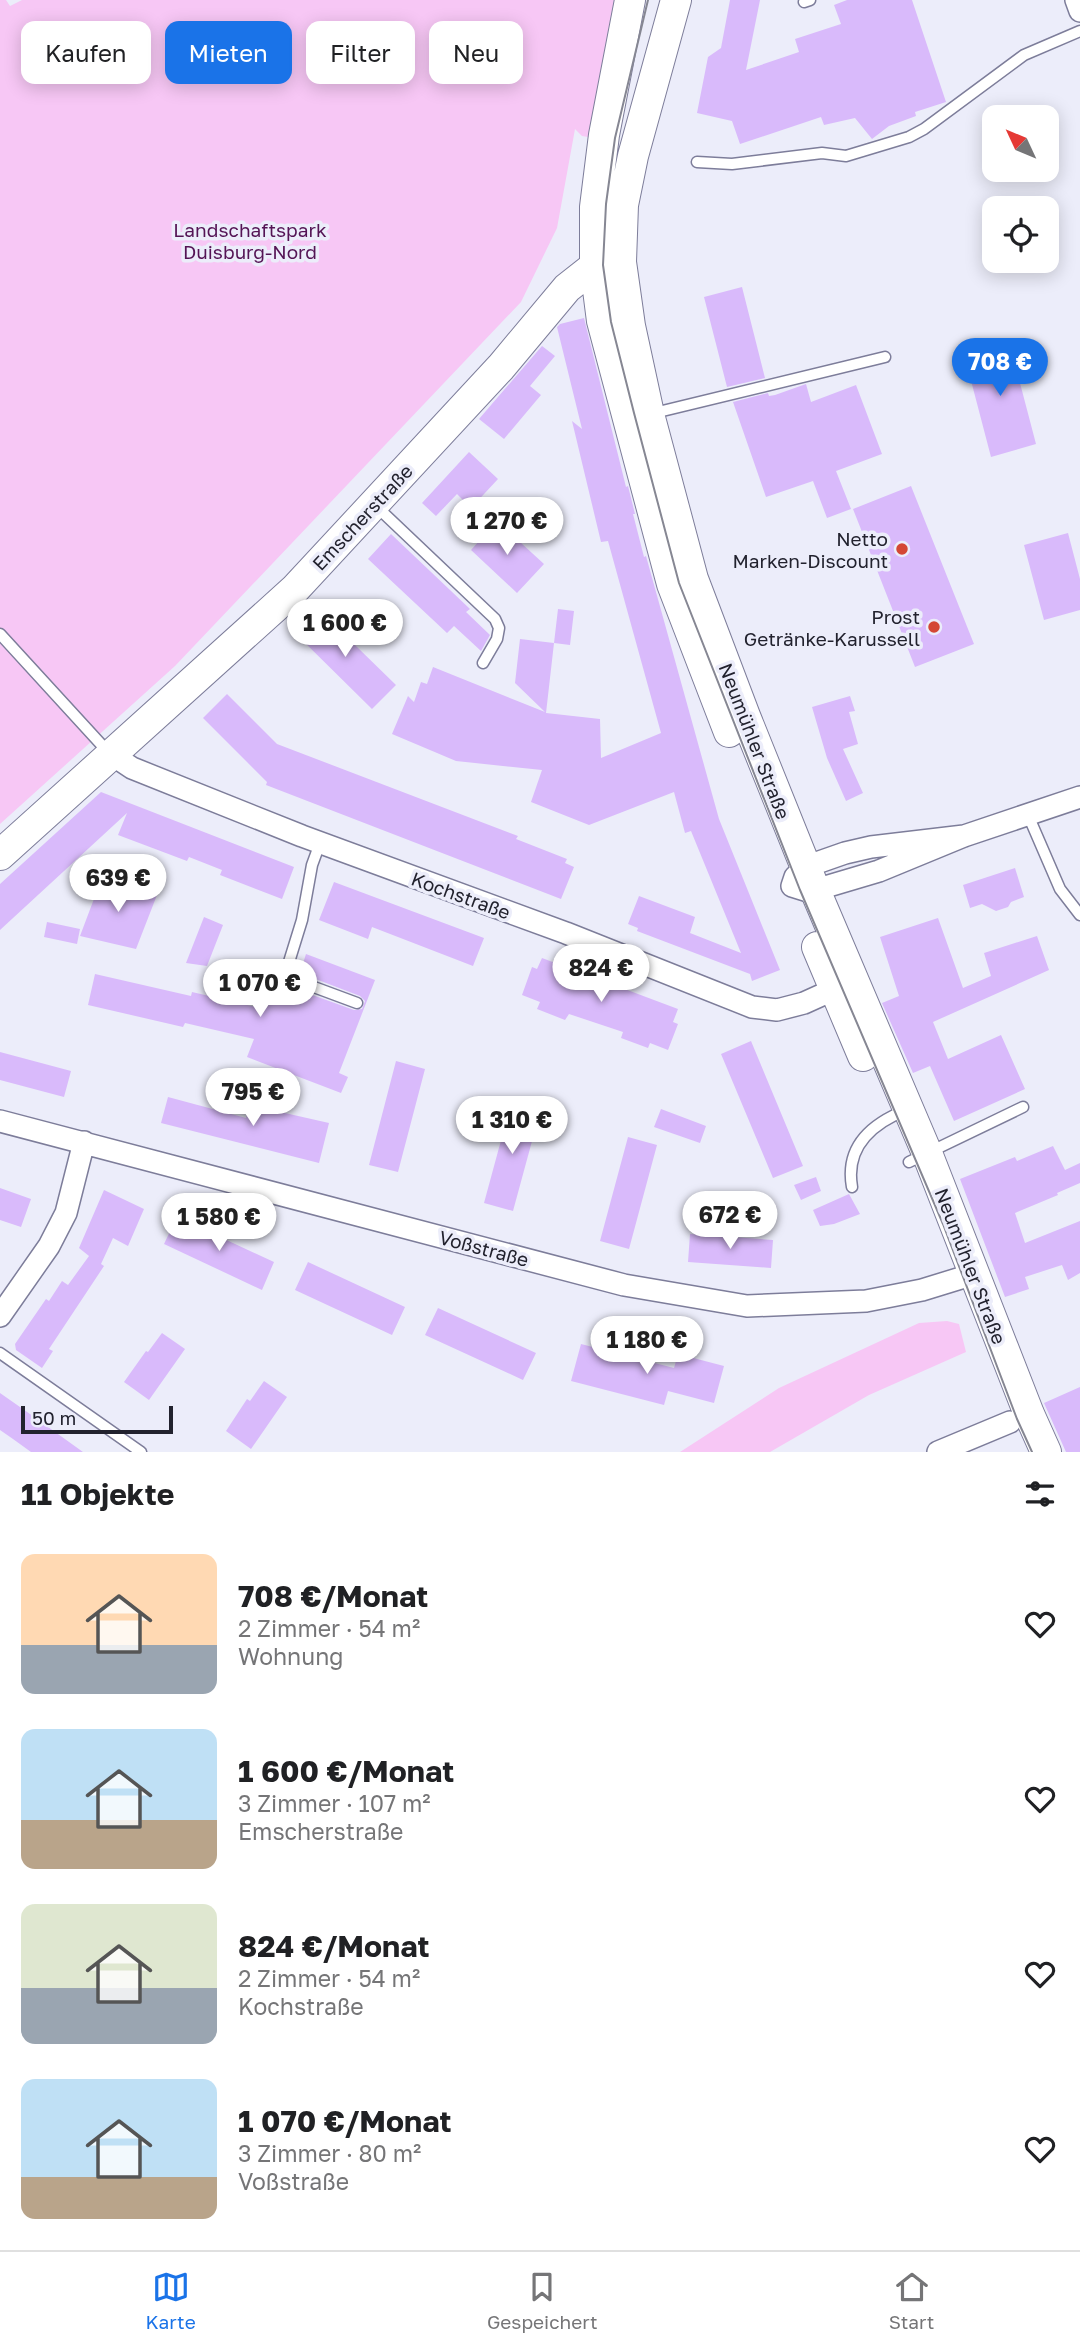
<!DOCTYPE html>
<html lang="de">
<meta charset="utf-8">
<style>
body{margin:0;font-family:"Golos Text",sans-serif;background:#f2f2f2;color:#202124;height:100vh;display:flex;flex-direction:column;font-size:26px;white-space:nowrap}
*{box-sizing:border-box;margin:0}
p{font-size:23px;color:#757577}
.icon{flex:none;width:38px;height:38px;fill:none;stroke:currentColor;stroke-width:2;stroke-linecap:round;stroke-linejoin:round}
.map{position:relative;height:1452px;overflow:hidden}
.side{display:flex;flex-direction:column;background:#fff;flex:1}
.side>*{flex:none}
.guide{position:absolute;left:21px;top:21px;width:700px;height:63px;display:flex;gap:14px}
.needle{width:46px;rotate:314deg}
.controls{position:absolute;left:982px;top:105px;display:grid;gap:14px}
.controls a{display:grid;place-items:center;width:77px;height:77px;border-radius:14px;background:#fff;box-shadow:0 4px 18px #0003;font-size:35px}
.scale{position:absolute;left:21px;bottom:18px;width:152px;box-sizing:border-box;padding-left:7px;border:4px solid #22222e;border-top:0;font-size:19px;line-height:24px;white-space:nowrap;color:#22222e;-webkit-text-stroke:5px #ecedfa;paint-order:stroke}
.price{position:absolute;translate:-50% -60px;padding:0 16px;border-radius:24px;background:#fff;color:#222;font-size:23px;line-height:46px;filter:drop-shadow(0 2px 4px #0008)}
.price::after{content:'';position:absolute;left:50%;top:42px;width:21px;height:16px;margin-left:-10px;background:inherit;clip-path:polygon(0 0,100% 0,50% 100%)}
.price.on{background:#1a73e8;color:#fff}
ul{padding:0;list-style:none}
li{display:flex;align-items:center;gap:21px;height:175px;padding:0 21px}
li span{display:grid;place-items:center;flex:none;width:196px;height:140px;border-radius:14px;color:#555}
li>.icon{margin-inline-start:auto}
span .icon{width:84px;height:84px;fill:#fffc;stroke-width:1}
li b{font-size:30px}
h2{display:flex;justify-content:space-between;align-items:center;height:84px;padding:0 21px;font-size:30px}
.chip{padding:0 24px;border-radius:14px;background:#fff;box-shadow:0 4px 18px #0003;font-size:24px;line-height:63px}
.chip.on{background:#1a73e8;color:#fff}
.tab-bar{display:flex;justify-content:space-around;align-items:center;height:98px;border-top:2px solid #e0e0e0;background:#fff;font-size:19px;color:#757577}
.tab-bar a{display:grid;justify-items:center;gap:4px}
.tab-bar .on{color:#1a73e8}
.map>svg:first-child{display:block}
.green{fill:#f7c7f5}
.building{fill:#d9bafb}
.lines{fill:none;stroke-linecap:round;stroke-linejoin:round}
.lane-casing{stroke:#7d7d9a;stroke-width:13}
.street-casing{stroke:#7d7d9a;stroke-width:24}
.secondary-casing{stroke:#7d7d9a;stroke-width:32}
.lane{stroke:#fff;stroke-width:10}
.street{stroke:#fff;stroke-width:21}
.secondary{stroke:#fff;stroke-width:30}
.tram{stroke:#868793;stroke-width:2}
.poi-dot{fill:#d44735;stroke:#ecedfa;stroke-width:2.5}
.labels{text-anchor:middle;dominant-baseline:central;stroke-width:7;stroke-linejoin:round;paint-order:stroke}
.park-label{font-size:19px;fill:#541455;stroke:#ecedfa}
.street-label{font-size:19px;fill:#22222e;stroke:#ecedfa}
.poi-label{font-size:19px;fill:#22222e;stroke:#ecedfa;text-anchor:end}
</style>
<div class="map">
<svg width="1080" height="1452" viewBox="0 0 1080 1452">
<rect width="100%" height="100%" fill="#ecedfa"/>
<path class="green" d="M 0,0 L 6,0 L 10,6 L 22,0 L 614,0 L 588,137 L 582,136 L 575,129 L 557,228 L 521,302 L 175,666 L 0,824 Z
M 947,1321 L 959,1324 L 966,1352 L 869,1395 L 770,1452 L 680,1452 L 779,1388 L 919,1323 Z"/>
<path class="building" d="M 730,0 L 760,0 L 746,70 L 799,52 L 795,39 L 841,24 L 834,5 L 847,0 L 912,0 L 946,102 L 915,112 L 916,116 L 889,126 L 872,139 L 855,118 L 824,125 L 821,117 L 740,144 L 732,121 L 697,113 L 708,57 L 721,48 Z
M 742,287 L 765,378 L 727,387 L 704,297 Z
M 584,318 L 626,487 L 628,486 L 635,514 L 633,514 L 644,557 L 646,556 L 719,819 L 780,970 L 752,981 L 750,974 L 637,931 L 638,928 L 628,924 L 639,896 L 695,917 L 690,933 L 741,953 L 691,831 L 685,833 L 674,792 L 589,825 L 531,802 L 542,770 L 456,761 L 392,734 L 408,696 L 414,702 L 421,682 L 427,684 L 433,667 L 545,712 L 515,683 L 520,639 L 554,643 L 558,609 L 574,611 L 570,645 L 554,643 L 546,713 L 600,719 L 601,758 L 661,733 L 608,541 L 601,542 L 572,421 L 582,429 L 557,327 L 560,324 Z
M 1009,341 L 1036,444 L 991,457 L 963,350 Z
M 542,346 L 555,356 L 530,386 L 541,395 L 504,439 L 479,419 Z
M 806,384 L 811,402 L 856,385 L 882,454 L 836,471 L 851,509 L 827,518 L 813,481 L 766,497 L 733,402 L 768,393 L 769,396 L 775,395 Z
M 469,452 L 498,479 L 471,508 L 457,494 L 436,516 L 422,503 Z
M 911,486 L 974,644 L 915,667 L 853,509 Z
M 497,521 L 544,564 L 517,593 L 471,550 Z
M 1068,533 L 1080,579 L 1080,610 L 1044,620 L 1024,545 Z
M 391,534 L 470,609 L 466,612 L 490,635 L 481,651 L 454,626 L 447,633 L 368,559 Z
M 318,609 L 396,685 L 372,709 L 295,633 Z
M 227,694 L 277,744 L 518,836 L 516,839 L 567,859 L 565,863 L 574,867 L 561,899 L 266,785 L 267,782 L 203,718 Z
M 850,696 L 855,711 L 849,712 L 858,744 L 843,749 L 863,793 L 846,801 L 827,758 L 812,707 Z
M 101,792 L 294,867 L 282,899 L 220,875 L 222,870 L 189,857 L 187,861 L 118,835 L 127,813 L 0,930 L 0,884 Z
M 1015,868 L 1024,897 L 1011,902 L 1008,907 L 996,911 L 982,904 L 970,908 L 963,885 Z
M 103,875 L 157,895 L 136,949 L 80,936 Z
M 334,882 L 484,938 L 473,966 L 372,927 L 368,939 L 319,920 Z
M 204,917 L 223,925 L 207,966 L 186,963 Z
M 938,918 L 963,988 L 991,976 L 984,953 L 1037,936 L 1049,970 L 933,1022 L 948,1059 L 1001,1035 L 1025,1089 L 954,1121 L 930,1066 L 913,1073 L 882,1003 L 899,996 L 880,937 Z
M 47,922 L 80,929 L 77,944 L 44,937 Z
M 306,954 L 375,980 L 339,1073 L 348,1077 L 341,1093 L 247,1057 L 254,1039 L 185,1023 L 183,1027 L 88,1005 L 95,974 L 191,996 L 192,992 L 265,1009 L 274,986 L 291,992 L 293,988 L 354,1010 L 362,1009 L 365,1001 L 360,996 L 300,973 Z
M 542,958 L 678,1009 L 673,1022 L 678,1024 L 668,1050 L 650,1043 L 648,1048 L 621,1038 L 623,1032 L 569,1014 L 565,1020 L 537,1009 L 540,1002 L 522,995 L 532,967 L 537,969 Z
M 751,1041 L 803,1166 L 773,1178 L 721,1054 Z
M 0,1052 L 71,1071 L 64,1097 L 0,1080 Z
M 396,1061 L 425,1069 L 398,1172 L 369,1165 Z
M 168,1097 L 246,1118 L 250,1105 L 329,1123 L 319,1163 L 161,1123 Z
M 512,1100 L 541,1108 L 513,1211 L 484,1203 Z
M 661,1109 L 706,1126 L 700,1143 L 654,1127 Z
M 628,1137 L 657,1145 L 629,1249 L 600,1241 Z
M 1053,1146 L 1065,1170 L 1080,1163 L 1080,1183 L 1057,1193 L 1058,1195 L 1015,1213 L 1025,1243 L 1080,1221 L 1080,1273 L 1068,1280 L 1062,1265 L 1025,1277 L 1029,1289 L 1005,1297 L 960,1179 L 1015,1157 L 1017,1161 Z
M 816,1177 L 821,1191 L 801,1200 L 794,1185 Z
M 0,1188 L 31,1199 L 21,1227 L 0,1220 Z
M 104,1190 L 144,1209 L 128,1246 L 113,1238 L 101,1264 L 104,1266 L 49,1349 L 53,1351 L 42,1368 L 16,1350 L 15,1344 L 46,1299 L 49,1301 L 62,1281 L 68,1285 L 89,1256 L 79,1248 Z
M 849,1194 L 860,1214 L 834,1224 L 820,1226 L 813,1210 Z
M 177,1217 L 274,1262 L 262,1290 L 164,1244 Z
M 690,1234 L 773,1240 L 771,1268 L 688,1262 Z
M 308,1262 L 405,1307 L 392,1335 L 295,1290 Z
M 438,1308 L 536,1353 L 523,1380 L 425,1335 Z
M 162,1333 L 185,1349 L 149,1400 L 124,1382 L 146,1351 L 148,1352 Z
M 581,1344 L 674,1368 L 678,1354 L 724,1366 L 714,1403 L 668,1391 L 664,1405 L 571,1381 Z
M 264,1381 L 287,1397 L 251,1449 L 226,1431 L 247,1399 L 250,1401 Z
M 1080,1387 L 1080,1452 L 1066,1452 L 1044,1403 Z
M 0,1393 L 30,1414 L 83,1452 L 31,1452 L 13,1439 L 0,1430 Z"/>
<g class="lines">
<defs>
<path id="lane" d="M 804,2 L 810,0
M 697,162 L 732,164 L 822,153 L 846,156 L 909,137 L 924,129 L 1024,55 L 1080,31
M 650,414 L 885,357
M 376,506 L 495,619 L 499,628 L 497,639 L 483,663
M 0,634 L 109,753
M 1028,815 L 1060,889 L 1080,915
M 320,843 L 312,865 L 302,920 L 289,962 L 289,973 L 295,980 L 357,1003
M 909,1162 L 1023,1107
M 852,1187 C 845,1147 871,1124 906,1110
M 0,1353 L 141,1452"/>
<path id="street" d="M 1076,0 L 1080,11
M 111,754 L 132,768 L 302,836 L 566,933 L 752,1007 L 777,1010 L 804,1003 L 846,984
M 964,836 L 871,847 L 845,853 L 805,867 L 795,877 L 792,886 L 808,891 L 815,890 L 879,871 L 964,836 L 1080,797
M 0,1121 L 624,1285 L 747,1306 L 866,1301 L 922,1290 L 974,1274
M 0,1316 L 49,1246 L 66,1213 L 84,1142
M 938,1452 L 1010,1422"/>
<path id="secondary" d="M 630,0 L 604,135 L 595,207 L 595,266 L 602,321 L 672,584 L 729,732
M 676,0 L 633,156 L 623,205 L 621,262 L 630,326 L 649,414 L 693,579 L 745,716 L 815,890 L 927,1153 L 1029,1414 L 1046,1452
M 0,855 L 295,589 L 501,367 L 567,288 L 595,266 L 610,263
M 817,947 L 863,1056"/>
</defs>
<use href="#lane" class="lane-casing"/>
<use href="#street" class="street-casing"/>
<use href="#secondary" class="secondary-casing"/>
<use href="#lane" class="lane"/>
<use href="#street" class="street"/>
<use href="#secondary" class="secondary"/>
<path class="tram" d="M 648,0 L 615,138 L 606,204 L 603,265 L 611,322 L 634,413 L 679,583 L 800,890 L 943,1224 L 1017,1419 L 1032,1452"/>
</g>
<g class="poi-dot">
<circle cx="902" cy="549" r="7"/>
<circle cx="934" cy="627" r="7"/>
</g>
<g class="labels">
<g class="park-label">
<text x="250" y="229">Landschaftspark<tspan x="250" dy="22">Duisburg-Nord</tspan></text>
</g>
<g class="street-label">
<text transform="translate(362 517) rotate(-47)">Emscherstraße</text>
<text transform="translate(755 741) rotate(69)">Neumühler Straße</text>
<text transform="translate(461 895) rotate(20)">Kochstraße</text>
<text transform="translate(484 1248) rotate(15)">Voßstraße</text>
<text transform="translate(971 1266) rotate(69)">Neumühler Straße</text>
</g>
<g class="poi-label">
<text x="888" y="538">Netto<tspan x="888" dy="22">Marken-Discount</tspan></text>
<text x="920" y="616">Prost<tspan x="920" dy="22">Getränke-Karussell</tspan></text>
</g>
</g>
</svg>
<div class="controls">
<a><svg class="needle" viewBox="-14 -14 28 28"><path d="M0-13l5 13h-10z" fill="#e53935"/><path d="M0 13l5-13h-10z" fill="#757577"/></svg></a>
<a><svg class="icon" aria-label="locate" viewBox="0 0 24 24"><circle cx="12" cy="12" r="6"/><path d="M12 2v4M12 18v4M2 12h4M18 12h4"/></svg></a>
</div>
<div class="scale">50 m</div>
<b class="price on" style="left:1000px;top:398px">708 €</b>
<b class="price" style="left:507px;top:557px">1 270 €</b>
<b class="price" style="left:345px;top:659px">1 600 €</b>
<b class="price" style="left:118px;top:914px">639 €</b>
<b class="price" style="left:601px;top:1004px">824 €</b>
<b class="price" style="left:260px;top:1019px">1 070 €</b>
<b class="price" style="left:253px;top:1128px">795 €</b>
<b class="price" style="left:512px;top:1156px">1 310 €</b>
<b class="price" style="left:730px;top:1251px">672 €</b>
<b class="price" style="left:219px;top:1253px">1 580 €</b>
<b class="price" style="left:647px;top:1376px">1 180 €</b>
<div class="guide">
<a class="chip">Kaufen</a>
<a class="chip on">Mieten</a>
<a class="chip">Filter</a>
<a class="chip">Neu</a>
</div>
</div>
<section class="side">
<h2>11 Objekte<svg class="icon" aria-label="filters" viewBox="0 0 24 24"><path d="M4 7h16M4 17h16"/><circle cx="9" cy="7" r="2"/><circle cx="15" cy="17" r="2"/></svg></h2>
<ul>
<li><span style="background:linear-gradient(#ffd9b3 65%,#9aa5b1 0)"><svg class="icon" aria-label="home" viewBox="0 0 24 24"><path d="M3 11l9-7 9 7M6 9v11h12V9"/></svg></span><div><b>708 €/Monat</b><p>2 Zimmer · 54 m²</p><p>Wohnung</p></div><svg class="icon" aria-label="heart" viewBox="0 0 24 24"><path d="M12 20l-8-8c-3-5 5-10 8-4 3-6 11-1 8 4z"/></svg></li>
<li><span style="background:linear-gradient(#bfe0f5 65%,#b9a48a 0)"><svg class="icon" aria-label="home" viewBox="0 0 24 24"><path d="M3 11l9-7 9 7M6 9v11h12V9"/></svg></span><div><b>1 600 €/Monat</b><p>3 Zimmer · 107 m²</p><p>Emscherstraße</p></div><svg class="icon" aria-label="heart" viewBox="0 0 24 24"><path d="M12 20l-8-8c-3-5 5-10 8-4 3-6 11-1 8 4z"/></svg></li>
<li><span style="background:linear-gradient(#dfe7d0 60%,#9aa5b1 0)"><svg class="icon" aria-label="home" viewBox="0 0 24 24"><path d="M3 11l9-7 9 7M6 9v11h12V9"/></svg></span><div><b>824 €/Monat</b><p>2 Zimmer · 54 m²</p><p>Kochstraße</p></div><svg class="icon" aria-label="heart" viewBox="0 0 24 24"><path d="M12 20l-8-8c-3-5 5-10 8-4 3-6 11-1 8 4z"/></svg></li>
<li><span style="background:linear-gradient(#bfe0f5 70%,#b9a48a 0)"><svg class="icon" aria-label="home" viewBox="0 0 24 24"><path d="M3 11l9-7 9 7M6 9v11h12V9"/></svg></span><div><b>1 070 €/Monat</b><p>3 Zimmer · 80 m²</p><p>Voßstraße</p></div><svg class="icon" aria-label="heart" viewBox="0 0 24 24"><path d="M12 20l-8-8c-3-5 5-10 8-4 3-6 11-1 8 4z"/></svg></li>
</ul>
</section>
<nav class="tab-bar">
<a class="on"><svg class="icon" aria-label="map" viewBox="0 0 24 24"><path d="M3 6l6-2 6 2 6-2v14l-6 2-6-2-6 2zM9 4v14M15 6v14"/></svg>Karte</a>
<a><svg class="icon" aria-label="saved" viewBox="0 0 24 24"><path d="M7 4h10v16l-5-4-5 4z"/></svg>Gespeichert</a>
<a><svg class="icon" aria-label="home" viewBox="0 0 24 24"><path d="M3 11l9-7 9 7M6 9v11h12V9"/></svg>Start</a>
</nav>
